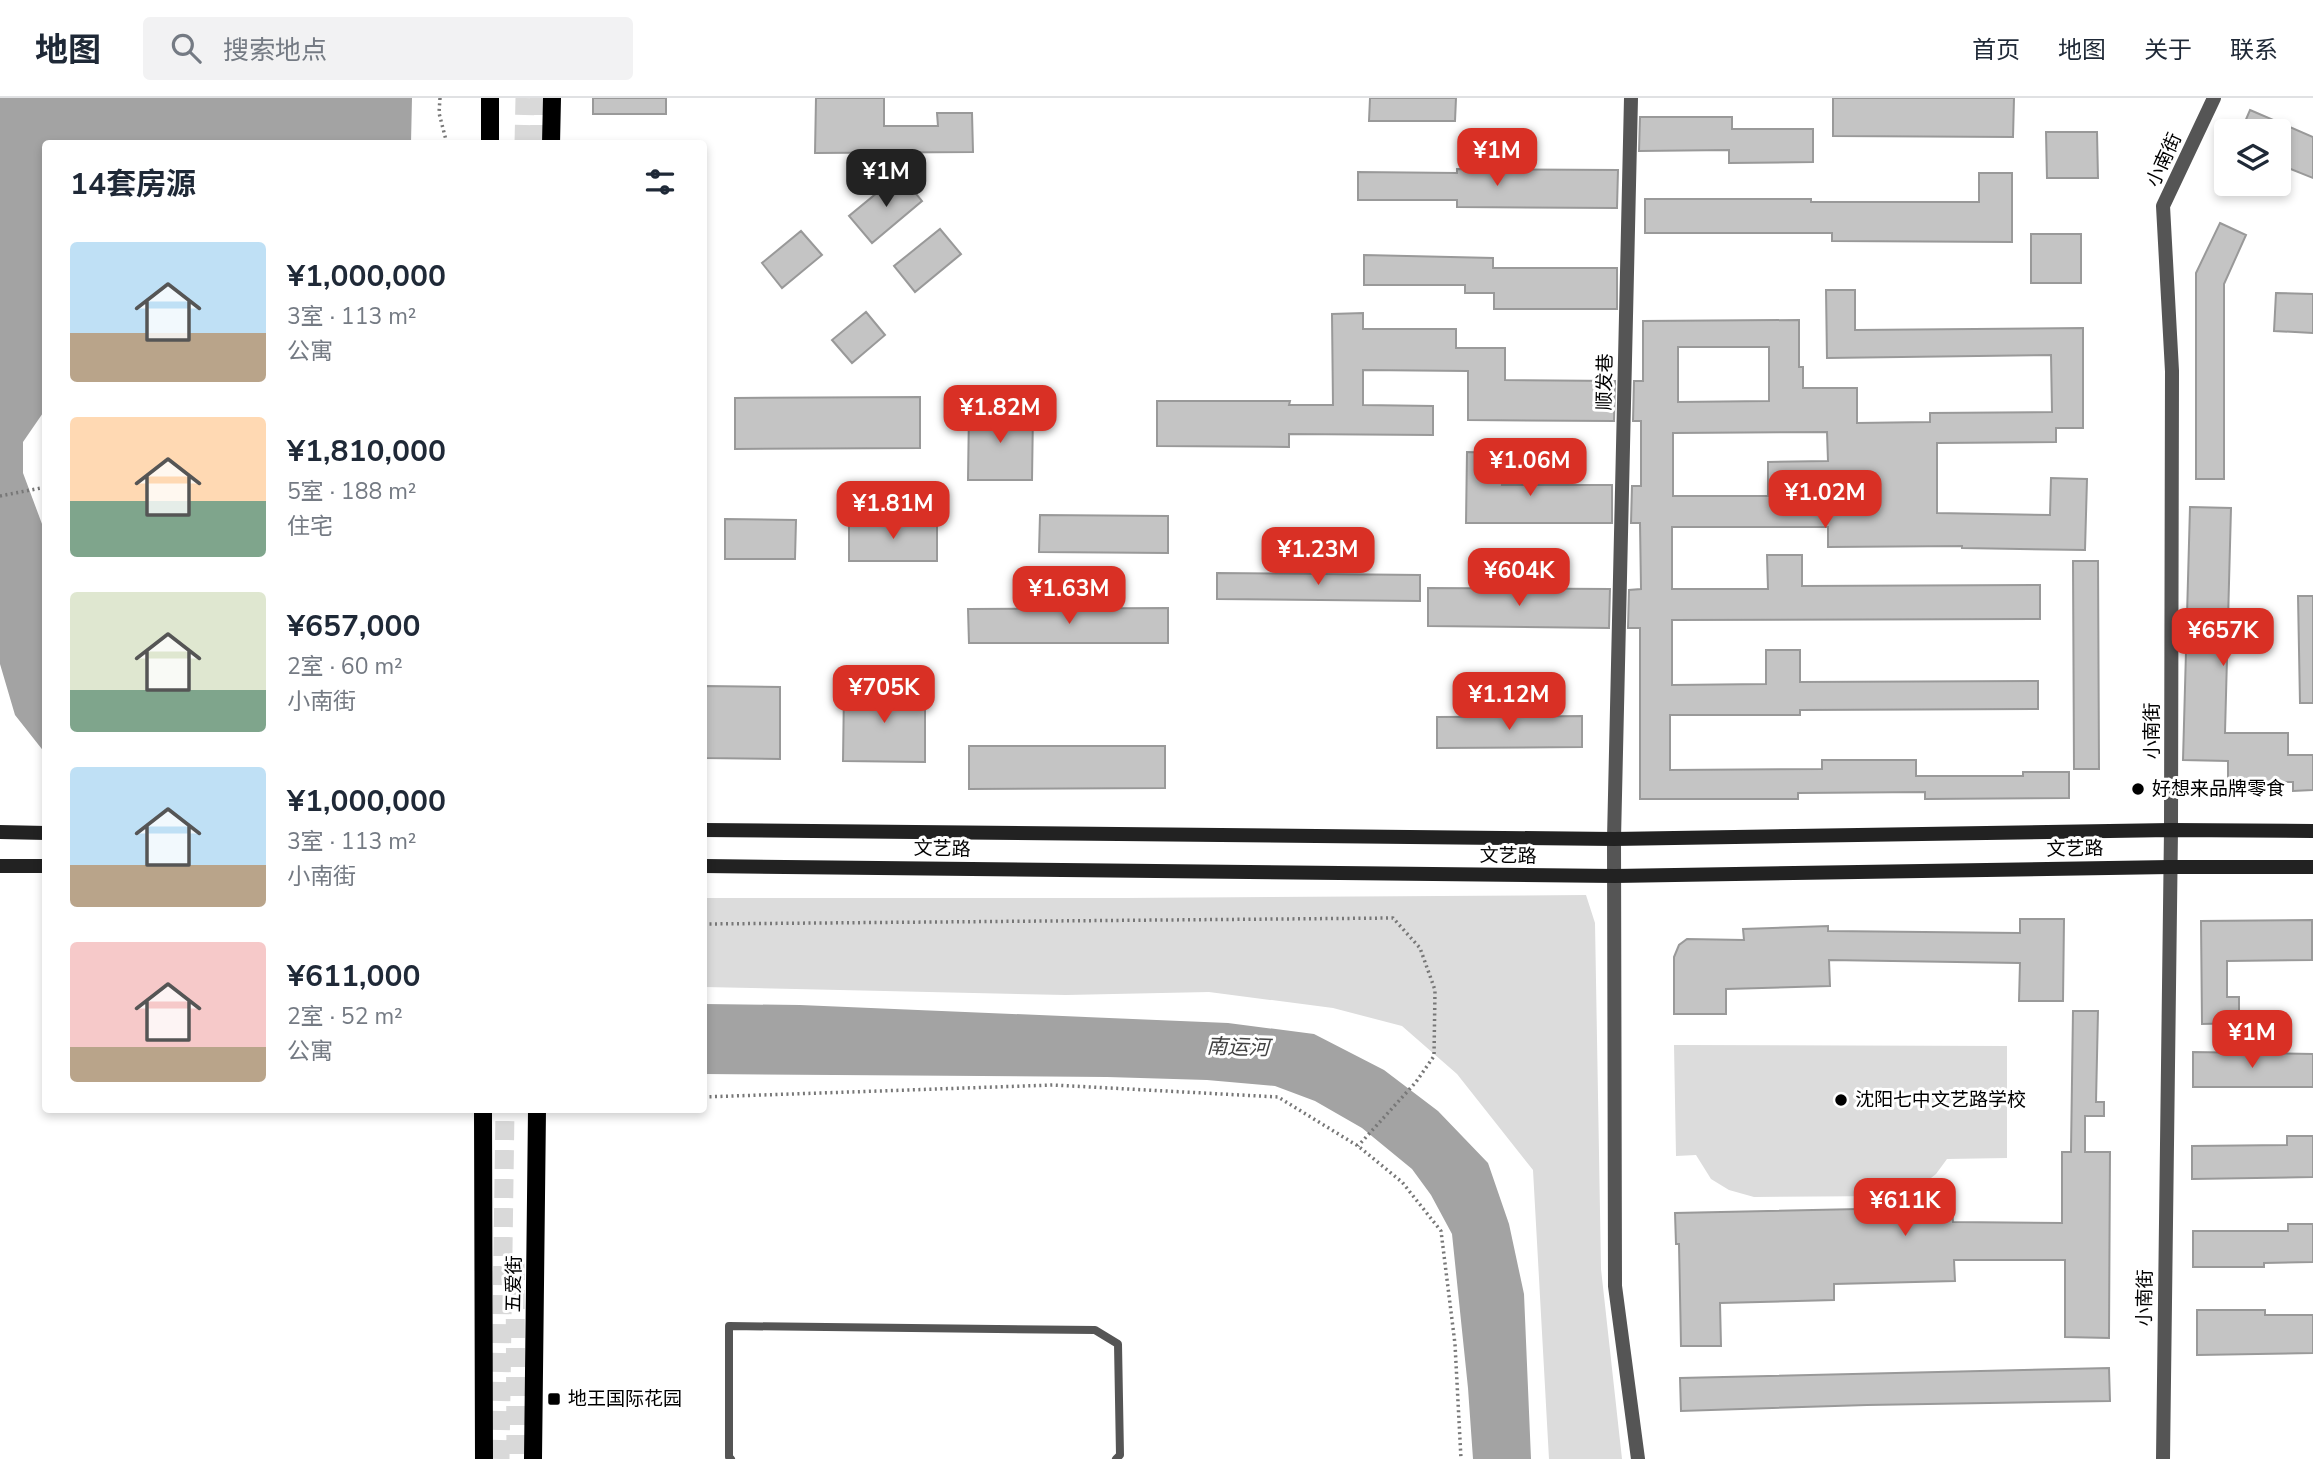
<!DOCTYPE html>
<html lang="zh">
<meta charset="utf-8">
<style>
body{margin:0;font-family:"Nunito Sans","Noto Sans SC",sans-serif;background:#f2f2f3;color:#1f2937;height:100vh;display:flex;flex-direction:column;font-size:26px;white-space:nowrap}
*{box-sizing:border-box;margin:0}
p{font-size:23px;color:#747a83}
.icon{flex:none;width:38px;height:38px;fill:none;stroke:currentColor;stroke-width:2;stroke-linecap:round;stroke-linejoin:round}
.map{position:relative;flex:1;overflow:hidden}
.drawer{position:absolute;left:42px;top:42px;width:665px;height:973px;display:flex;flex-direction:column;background:#fff;border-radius:7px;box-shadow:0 4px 10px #0003}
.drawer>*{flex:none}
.controls{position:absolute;left:2214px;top:21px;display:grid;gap:14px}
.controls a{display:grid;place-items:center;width:77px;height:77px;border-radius:7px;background:#fff;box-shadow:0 4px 10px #0003;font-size:35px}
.price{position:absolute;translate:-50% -60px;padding:0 16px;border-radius:14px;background:#d93025;color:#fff;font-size:23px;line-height:46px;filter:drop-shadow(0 2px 4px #0008)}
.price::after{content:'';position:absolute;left:50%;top:42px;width:21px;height:16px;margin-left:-10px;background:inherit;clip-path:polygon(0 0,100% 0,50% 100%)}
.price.active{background:#222;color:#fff}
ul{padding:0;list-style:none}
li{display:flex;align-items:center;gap:21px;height:175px;padding:0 28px}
li span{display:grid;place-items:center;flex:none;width:196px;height:140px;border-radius:7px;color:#555}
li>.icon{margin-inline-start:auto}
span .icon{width:84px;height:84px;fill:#fffc;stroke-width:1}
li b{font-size:30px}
h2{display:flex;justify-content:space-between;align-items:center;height:84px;padding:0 28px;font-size:30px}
header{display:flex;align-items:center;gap:42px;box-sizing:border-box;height:98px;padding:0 35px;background:#fff;border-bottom:2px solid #e0e1e3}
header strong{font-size:33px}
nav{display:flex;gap:38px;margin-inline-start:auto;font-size:24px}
.search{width:490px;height:63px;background:#f2f2f3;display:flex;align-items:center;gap:18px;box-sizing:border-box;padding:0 24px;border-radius:7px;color:#747a83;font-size:26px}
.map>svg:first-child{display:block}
.green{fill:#dcdcdc}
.water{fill:#a3a3a3}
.building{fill:#c4c4c4;stroke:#999;stroke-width:2;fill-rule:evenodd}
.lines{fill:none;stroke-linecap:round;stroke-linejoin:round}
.trunk-tunnel{stroke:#d9d9d9;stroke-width:19;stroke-dasharray:19 10;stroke-linecap:butt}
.path{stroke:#777;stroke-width:3.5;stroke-dasharray:2 3.5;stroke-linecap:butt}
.service{stroke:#555;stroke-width:8}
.tertiary{stroke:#555;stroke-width:14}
.secondary{stroke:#222;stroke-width:14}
.primary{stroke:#000;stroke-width:18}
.poi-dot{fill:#000;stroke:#fff;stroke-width:2.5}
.labels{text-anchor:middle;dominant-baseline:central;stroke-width:6;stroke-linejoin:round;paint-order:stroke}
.street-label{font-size:19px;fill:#000;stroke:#fff}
.poi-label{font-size:19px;fill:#000;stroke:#fff;text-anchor:start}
.water-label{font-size:21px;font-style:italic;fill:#444;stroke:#fff}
</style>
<header>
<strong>地图</strong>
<div class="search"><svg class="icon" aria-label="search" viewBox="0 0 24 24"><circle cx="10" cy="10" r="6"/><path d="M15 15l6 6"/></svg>搜索地点</div>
<nav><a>首页</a><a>地图</a><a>关于</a><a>联系</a></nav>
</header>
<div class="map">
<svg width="2313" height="1361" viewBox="0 0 2313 1361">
<rect width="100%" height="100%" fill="#fff"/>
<path class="green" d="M 1586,797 L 1595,825 L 1601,1171 L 1622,1361 L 1549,1361 L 1533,1072 L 1457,976 L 1402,928 L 1333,910 L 1209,894 L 1066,897 L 704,889 L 704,800 L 1126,800 Z
M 1674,947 L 2007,948 L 2007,1060 L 1947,1061 L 1936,1076 L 1922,1087 L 1892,1098 L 1754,1099 L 1729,1092 L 1711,1081 L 1696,1057 L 1676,1058 Z"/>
<path class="water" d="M 0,0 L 412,0 L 411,45 L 46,46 L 45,312 L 23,344 L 23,375 L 45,434 L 45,655 L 15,617 L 0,566 Z
M 704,906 L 800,907 L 1228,925 L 1314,936 L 1384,972 L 1438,1013 L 1488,1065 L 1509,1126 L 1524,1196 L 1531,1361 L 1473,1361 L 1468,1290 L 1452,1136 L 1431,1097 L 1412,1071 L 1362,1030 L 1315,1003 L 1275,988 L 1207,982 L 1107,979 L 704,976 Z"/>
<path class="building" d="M 593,0 L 666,0 L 666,16 L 593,16 Z
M 816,0 L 884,0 L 884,28 L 938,28 L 937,15 L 972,15 L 973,54 L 815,55 Z
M 1370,0 L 1456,0 L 1455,23 L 1369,23 Z
M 1833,0 L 2014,0 L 2013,39 L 1833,38 Z
M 2250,12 L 2313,39 L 2313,80 L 2278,66 L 2278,33 L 2241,33 Z
M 1640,19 L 1732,19 L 1732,31 L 1813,31 L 1813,64 L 1729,65 L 1729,52 L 1639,53 Z
M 2046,34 L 2097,34 L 2098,80 L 2047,80 Z
M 1457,71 L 1618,72 L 1617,110 L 1457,109 L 1457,102 L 1358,102 L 1358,74 L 1457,75 Z
M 1979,75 L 2012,75 L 2012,144 L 1832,143 L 1832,135 L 1645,135 L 1645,101 L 1811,101 L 1811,104 L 1979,104 Z
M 900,76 L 922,103 L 872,145 L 849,118 Z
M 2220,125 L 2246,137 L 2224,186 L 2224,381 L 2196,381 L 2196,175 Z
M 940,131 L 961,156 L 915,194 L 894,168 Z
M 801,133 L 822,157 L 782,190 L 762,165 Z
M 2031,136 L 2081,136 L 2081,185 L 2031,185 Z
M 1364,157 L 1493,160 L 1493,170 L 1617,170 L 1617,211 L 1494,211 L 1494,195 L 1465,195 L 1465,187 L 1364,187 Z
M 1826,192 L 1855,192 L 1855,232 L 2083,230 L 2083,330 L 2056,330 L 2056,344 L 1937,345 L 1937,415 L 2050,417 L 2051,380 L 2087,381 L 2085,452 L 1962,450 L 1962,448 L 1828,449 L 1828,429 L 1672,429 L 1672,491 L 1768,491 L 1767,457 L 1802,457 L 1802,488 L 2040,487 L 2040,521 L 1672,522 L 1672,587 L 1766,586 L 1766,552 L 1800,552 L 1800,584 L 2038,583 L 2038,611 L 1800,612 L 1800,617 L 1670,617 L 1670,672 L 1822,671 L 1822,662 L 1916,662 L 1916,678 L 2023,678 L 2023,674 L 2069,674 L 2069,700 L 1925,701 L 1925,694 L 1798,695 L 1798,701 L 1640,701 L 1640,530 L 1628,530 L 1629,492 L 1641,491 L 1640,425 L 1631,425 L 1632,388 L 1641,388 L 1641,323 L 1633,323 L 1634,283 L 1643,283 L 1643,223 L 1799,222 L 1799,269 L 1803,269 L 1803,290 L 1857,290 L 1857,325 L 1930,324 L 1930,315 L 2052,314 L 2051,257 L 1827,260 ZM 1678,249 L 1769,249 L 1769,303 L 1678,304 ZM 1827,334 L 1828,363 L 1768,364 L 1768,398 L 1673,398 L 1673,335 Z
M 2276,195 L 2313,196 L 2313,235 L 2274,233 Z
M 866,214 L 885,237 L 852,265 L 832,242 Z
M 1363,215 L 1363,231 L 1456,231 L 1456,250 L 1505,250 L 1505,282 L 1615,283 L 1614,323 L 1468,322 L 1468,273 L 1363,272 L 1363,307 L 1433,308 L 1433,337 L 1289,336 L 1289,349 L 1157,348 L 1157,303 L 1290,303 L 1289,307 L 1333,307 L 1332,216 Z
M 920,299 L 920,350 L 735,351 L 735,300 Z
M 969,312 L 1033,313 L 1032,382 L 968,382 Z
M 1467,354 L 1503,355 L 1502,387 L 1612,387 L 1612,425 L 1466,425 Z
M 2190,409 L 2231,410 L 2225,635 L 2288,635 L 2288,657 L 2313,657 L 2313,692 L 2293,693 L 2293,684 L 2228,683 L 2228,663 L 2183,662 Z
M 1040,417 L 1168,418 L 1168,455 L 1039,454 Z
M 725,421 L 796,422 L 795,461 L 725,461 Z
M 849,423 L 937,423 L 937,463 L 849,463 Z
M 2073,463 L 2098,463 L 2099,671 L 2074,671 Z
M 1217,475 L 1420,477 L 1420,503 L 1217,501 Z
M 1428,490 L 1610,491 L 1609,530 L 1428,528 Z
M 2298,498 L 2313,498 L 2313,605 L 2300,605 Z
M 1168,510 L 1168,545 L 969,545 L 968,511 Z
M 706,588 L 780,589 L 780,661 L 705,660 Z
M 844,591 L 925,591 L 925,664 L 843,663 Z
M 1582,618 L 1582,649 L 1437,650 L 1437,619 Z
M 969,648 L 1165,648 L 1165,690 L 969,691 Z
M 2020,821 L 2064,821 L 2063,903 L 2019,903 L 2020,865 L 1829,862 L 1830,888 L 1726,891 L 1726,916 L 1674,916 L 1674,859 L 1679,847 L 1687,841 L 1744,842 L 1743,831 L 1828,828 L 1828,833 L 2020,835 Z
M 2312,822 L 2312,862 L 2227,863 L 2227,899 L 2239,899 L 2239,925 L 2202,926 L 2201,823 Z
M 2073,913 L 2098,913 L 2096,1004 L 2104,1004 L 2104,1018 L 2085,1018 L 2085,1054 L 2110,1054 L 2109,1240 L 2065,1239 L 2065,1162 L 1954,1162 L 1955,1183 L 1834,1186 L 1834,1202 L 1720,1205 L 1721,1248 L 1681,1248 L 1679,1146 L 1676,1146 L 1675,1115 L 1952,1109 L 1953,1124 L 2062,1125 L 2062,1054 L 2071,1054 Z
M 2193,954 L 2313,956 L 2313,989 L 2193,989 Z
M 2287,1038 L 2313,1038 L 2313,1079 L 2192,1081 L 2192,1048 L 2287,1047 Z
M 2288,1126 L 2313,1126 L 2313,1164 L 2264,1165 L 2264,1169 L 2193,1169 L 2193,1133 L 2288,1133 Z
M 2197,1212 L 2265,1212 L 2265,1217 L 2313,1217 L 2313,1255 L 2197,1257 Z
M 2109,1270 L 2110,1303 L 1867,1307 L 1681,1313 L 1680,1280 Z"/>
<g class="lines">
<path class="trunk-tunnel" d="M 524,46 L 525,0
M 540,46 L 540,0
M 515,1163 L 516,1361
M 500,1361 L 505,1012"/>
<path class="path" d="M 440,0 L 439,15 L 447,46
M 0,398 L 46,389
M 704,826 L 1393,820 L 1420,850 L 1435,892 L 1434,958 L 1416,984 L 1358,1048
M 704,999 L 1053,987 L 1278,999 L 1358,1048 L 1402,1084 L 1441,1133 L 1455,1246 L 1461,1361"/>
<path class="service" d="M 731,1361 L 729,1359 L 729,1228 L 1095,1232 L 1118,1246 L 1120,1357 L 1116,1361"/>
<path class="tertiary" d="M 1631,0 L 1614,741 L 1615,1188 L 1638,1361
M 2163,1361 L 2171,732 L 2172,273 L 2163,108 L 2214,0"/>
<path class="secondary" d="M 704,732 L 1614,741 L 2171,732 L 2313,733
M 0,734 L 46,735
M 0,768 L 46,768
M 704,768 L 1615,778 L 2170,769 L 2313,769"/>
<path class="primary" d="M 490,46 L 490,0
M 551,46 L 552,0
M 483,1012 L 484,1361
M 533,1361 L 537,1012"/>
</g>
<g class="poi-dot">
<circle cx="2138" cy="691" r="7"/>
<circle cx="1841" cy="1002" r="7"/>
<rect x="547" y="1294" width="14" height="14" rx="3.5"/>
</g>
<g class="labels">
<g class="street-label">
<text transform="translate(2164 62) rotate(-65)">小南街</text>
<text transform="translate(1605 284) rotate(-89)">顺发巷</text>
<text transform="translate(2152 633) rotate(-90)">小南街</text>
<text transform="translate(942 751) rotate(1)">文艺路</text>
<text transform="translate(2075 751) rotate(-1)">文艺路</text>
<text transform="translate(1508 758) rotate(1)">文艺路</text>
<text transform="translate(514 1186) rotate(-89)">五爱街</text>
<text transform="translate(2145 1200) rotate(-89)">小南街</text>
</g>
<g class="poi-label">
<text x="2152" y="691">好想来品牌零食</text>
<text x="1855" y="1002">沈阳七中文艺路学校</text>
<text x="568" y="1301">地王国际花园</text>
</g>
<g class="water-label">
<text transform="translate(1238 949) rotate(2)">南运河</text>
</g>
</g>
</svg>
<div class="controls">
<a><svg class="icon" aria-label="layers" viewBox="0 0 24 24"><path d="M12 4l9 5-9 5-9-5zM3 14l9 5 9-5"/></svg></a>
</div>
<b class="price" style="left:1497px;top:90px">¥1M</b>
<b class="price active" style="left:886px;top:111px">¥1M</b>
<b class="price" style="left:1000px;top:347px">¥1.82M</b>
<b class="price" style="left:1530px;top:400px">¥1.06M</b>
<b class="price" style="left:1825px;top:432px">¥1.02M</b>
<b class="price" style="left:893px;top:443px">¥1.81M</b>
<b class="price" style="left:1318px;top:489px">¥1.23M</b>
<b class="price" style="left:1519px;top:510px">¥604K</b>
<b class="price" style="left:1069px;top:528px">¥1.63M</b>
<b class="price" style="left:2223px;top:570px">¥657K</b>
<b class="price" style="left:884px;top:627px">¥705K</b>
<b class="price" style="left:1509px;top:634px">¥1.12M</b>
<b class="price" style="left:2252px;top:972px">¥1M</b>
<b class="price" style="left:1905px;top:1140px">¥611K</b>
<section class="drawer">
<h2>14套房源<svg class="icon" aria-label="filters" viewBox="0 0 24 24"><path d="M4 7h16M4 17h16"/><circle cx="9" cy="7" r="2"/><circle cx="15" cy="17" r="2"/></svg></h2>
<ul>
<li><span style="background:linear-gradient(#bfe0f5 65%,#b9a48a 0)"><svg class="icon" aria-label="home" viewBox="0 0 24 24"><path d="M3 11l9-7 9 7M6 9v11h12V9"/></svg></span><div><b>¥1,000,000</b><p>3室 · 113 m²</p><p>公寓</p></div></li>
<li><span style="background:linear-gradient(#ffd9b3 60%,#7fa58c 0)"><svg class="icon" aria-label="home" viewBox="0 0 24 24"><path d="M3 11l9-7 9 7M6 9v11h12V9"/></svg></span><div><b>¥1,810,000</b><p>5室 · 188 m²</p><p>住宅</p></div></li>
<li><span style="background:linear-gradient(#dfe7d0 70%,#7fa58c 0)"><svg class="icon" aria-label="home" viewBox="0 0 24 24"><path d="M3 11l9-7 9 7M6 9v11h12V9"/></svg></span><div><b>¥657,000</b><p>2室 · 60 m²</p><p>小南街</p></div></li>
<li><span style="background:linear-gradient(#bfe0f5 70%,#b9a48a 0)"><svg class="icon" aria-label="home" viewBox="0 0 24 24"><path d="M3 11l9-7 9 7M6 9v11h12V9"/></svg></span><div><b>¥1,000,000</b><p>3室 · 113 m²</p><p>小南街</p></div></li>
<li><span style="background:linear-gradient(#f6c9c9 75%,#b9a48a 0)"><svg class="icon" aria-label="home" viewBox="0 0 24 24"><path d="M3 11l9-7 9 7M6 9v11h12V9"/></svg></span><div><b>¥611,000</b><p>2室 · 52 m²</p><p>公寓</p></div></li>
</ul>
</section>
</div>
